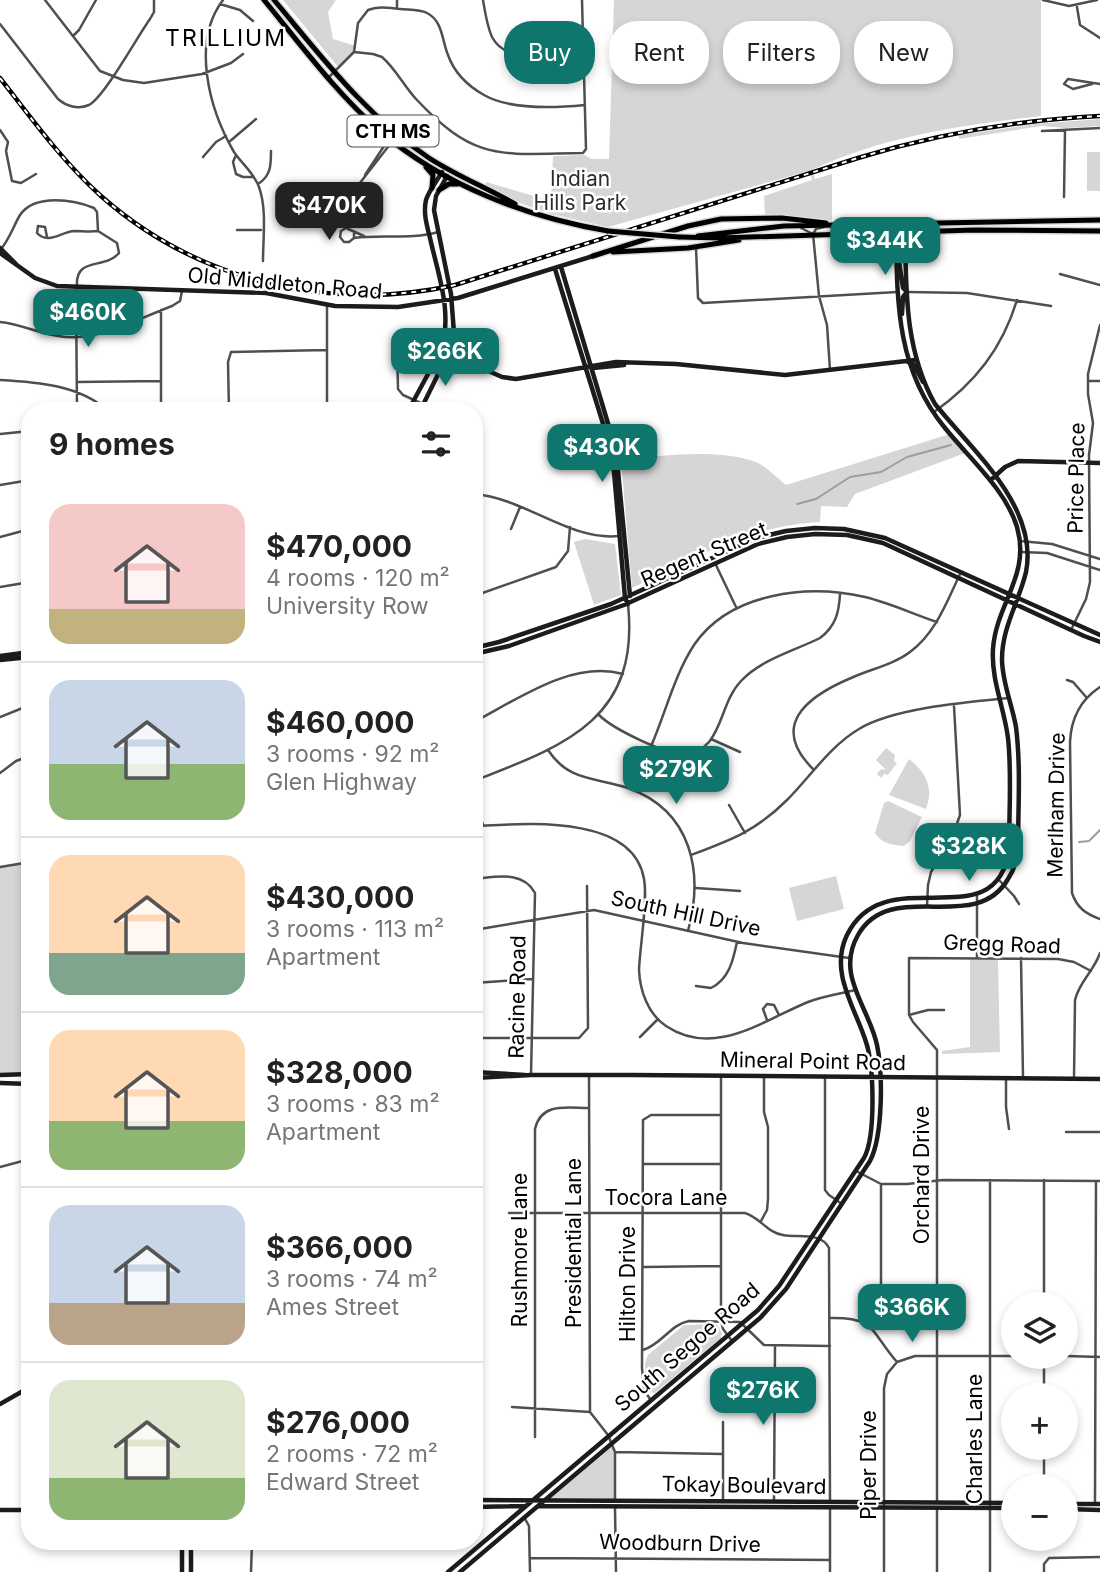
<!DOCTYPE html>
<meta charset="utf-8">
<style>
body{margin:0;font-family:Inter,sans-serif;background:#f2f2f2;color:#222;height:100vh;display:flex;flex-direction:column;font-size:26px;white-space:nowrap}
*{box-sizing:border-box;margin:0}
p{font-size:23px;color:#767676}
.icon{flex:none;width:38px;height:38px;fill:none;stroke:currentColor;stroke-width:2;stroke-linecap:round;stroke-linejoin:round}
.map{position:relative;flex:1;overflow:hidden}
.sheet{position:absolute;left:21px;top:402px;width:462px;height:1148px;display:flex;flex-direction:column;background:#fff;border-radius:28px;box-shadow:0 4px 10px #0003}
.sheet>*{flex:none}
.guide{position:absolute;left:504px;top:21px;width:490px;height:63px;display:flex;gap:14px}
.controls{position:absolute;left:1001px;top:1292px;display:grid;gap:14px}
.controls a{display:grid;place-items:center;width:77px;height:77px;border-radius:50%;background:#fff;box-shadow:0 4px 10px #0003;font-size:35px}
.price{position:absolute;translate:-50% -60px;padding:0 16px;border-radius:14px;background:#0f766e;color:#fff;font-size:23px;line-height:46px;filter:drop-shadow(0 2px 4px #0008)}
.price::after{content:'';position:absolute;left:50%;top:42px;width:21px;height:16px;margin-left:-10px;background:inherit;clip-path:polygon(0 0,100% 0,50% 100%)}
.price.current{background:#222;color:#fff}
ul{padding:0;list-style:none}
li{display:flex;align-items:center;gap:21px;height:175px;padding:0 28px}
li+li{border-top:2px solid #e0e0e0}
li span{display:grid;place-items:center;flex:none;width:196px;height:140px;border-radius:21px;color:#555}
li>.icon{margin-inline-start:auto}
span .icon{width:84px;height:84px;fill:#fffc;stroke-width:1}
li b{font-size:30px}
h2{display:flex;justify-content:space-between;align-items:center;height:84px;padding:0 28px;font-size:30px}
.chip{padding:0 24px;border-radius:28px;background:#fff;box-shadow:0 4px 10px #0003;font-size:24px;line-height:63px}
.chip.current{background:#0f766e;color:#fff}
.map>svg:first-child{display:block}
.green{fill:#d6d6d6}
.lines{fill:none;stroke-linecap:round;stroke-linejoin:round}
.stream{stroke:#9d9d9d;stroke-width:2}
.primary-casing{stroke:#dbdbdb;stroke-width:8}
.street{stroke:#4f4f4f;stroke-width:2.5}
.secondary{stroke:#1c1c1c;stroke-width:4.5}
.primary{stroke:#000;stroke-width:5}
.rail-casing{stroke:#000;stroke-width:4.5}
.rail{stroke:#fff;stroke-width:2;stroke-dasharray:5;stroke-linecap:butt}
.primary-bridge-casing{stroke:#dbdbdb;stroke-width:8;stroke-linecap:butt}
.primary-bridge{stroke:#000;stroke-width:5}
.labels{text-anchor:middle;dominant-baseline:central;stroke-width:5;stroke-linejoin:round;paint-order:stroke}
.shield{fill:#fff;stroke:#4c4c4c;stroke-width:2}
.shield-label{font-size:19px;font-weight:bold;fill:#000}
.park-label{font-size:21px;fill:#2d2d2d;stroke:#fff}
.street-label{font-size:21px;fill:#000;stroke:#fff}
.neighbourhood-label{font-size:23px;letter-spacing:2px;fill:#000;stroke:#fff}
</style>
<div class="map">
<svg width="1100" height="1572" viewBox="0 0 1100 1572">
<rect width="100%" height="100%" fill="#fff"/>
<path class="green" d="M 283,0 L 336,0 L 328,12 L 333,39 L 356,46 L 354,52 L 339,68 Z
M 614,0 L 1041,0 L 1041,116 C 964,125 883,136 812,170 L 815,179 L 832,174 L 832,220 L 765,215 L 764,196 L 812,180 L 809,171 L 608,227 L 551,214 L 517,202 L 485,186 L 486,182 L 551,201 L 553,156 L 585,155 L 591,159 L 609,159 Z
M 1100,119 L 1100,126 L 1066,128 L 1041,126 L 959,139 L 959,135 L 1035,124 Z
M 1087,152 L 1100,152 L 1100,191 L 1087,191 Z
M 950,434 L 965,453 L 855,494 L 847,507 L 821,506 L 820,522 C 752,525 692,559 632,588 L 621,460 C 661,456 717,448 756,462 C 766,466 777,478 786,485 Z
M 585,539 L 615,544 L 621,595 L 594,605 L 574,542 Z
M 886,748 L 895,755 L 894,761 L 897,763 L 888,775 L 884,774 L 881,778 L 877,774 L 881,769 L 886,770 L 876,760 Z
M 909,759 C 926,772 934,788 926,809 L 889,795 Z
M 888,801 L 922,817 L 910,841 L 904,846 C 892,845 882,844 875,833 L 884,803 Z
M 30,862 L 30,1074 L 0,1075 L 0,868 Z
M 836,876 L 844,909 L 797,921 L 789,888 Z
M 970,960 L 998,960 L 1000,1052 L 942,1054 L 942,1051 L 970,1047 Z
M 717,1324 L 722,1333 L 721,1338 L 655,1393 L 648,1392 L 645,1382 L 645,1363 L 648,1355 L 684,1325 Z
M 611,1443 L 615,1452 L 615,1500 L 544,1501 Z"/>
<g class="lines">
<path class="stream" d="M 797,504 L 816,499 L 850,477 L 881,472 L 907,457 L 951,445
M 1079,842 L 1089,841 L 1100,830"/>
<defs>
<path id="primary" d="M 264,0 C 301,45 337,94 381,132 C 445,186 526,217 608,231
M 274,0 C 322,57 366,116 429,158 C 457,176 487,188 515,204
M 426,167 L 433,175 L 432,188
M 439,190 L 449,184 L 458,184
M 698,236 L 784,226 L 1100,220
M 679,237 L 720,238 L 974,230 L 1100,231
M 613,252 L 688,248 L 739,240
M 593,256 L 688,226 L 721,219 L 782,218 L 826,223"/>
</defs>
<use href="#primary" class="primary-casing"/>
<path class="street" d="M 45,0 L 100,71 L 123,80 L 144,83 L 202,74 L 231,63 L 243,54
M 223,0 C 191,42 209,109 234,152 C 242,164 254,173 259,187 C 267,209 263,238 263,261
M 483,0 C 485,12 487,26 492,37 C 508,67 557,56 585,55
M 1043,0 L 1069,6 L 1097,0
M 220,4 L 240,10 L 253,21
M 1077,7 L 1080,25 L 1100,38
M 397,8 L 397,0
M 0,24 L 58,99 C 66,106 78,110 89,105 C 105,96 137,37 150,19 L 154,12 L 154,0
M 73,36 L 79,30 L 96,0
M 354,52 L 373,54 L 382,57 C 395,68 404,86 416,99 C 476,163 501,154 583,153 L 586,149 L 582,0
M 329,77 L 354,52 L 358,23 L 368,10 C 378,6 389,8 400,9 C 409,10 419,9 427,13 C 443,21 442,41 448,55 C 454,72 468,86 484,95 C 510,110 555,108 585,105
M 1092,84 L 1073,89 L 1064,84 L 1068,79 L 1100,84
M 0,130 L 8,142 L 6,151 L 12,181 L 21,183 L 36,174
M 1042,131 L 1100,128
M 229,142 L 256,119
M 236,155 L 233,162 L 236,174 L 243,177 L 253,177
M 203,157 L 216,142 L 226,136
M 365,175 L 388,140
M 258,184 C 271,176 271,165 271,151
M 1064,197 L 1065,130
M 801,228 L 813,234
M 349,229 L 347,218 L 349,197 L 391,143
M 237,230 L 261,230
M 354,233 L 354,238 L 349,242 L 344,242 L 340,237 L 341,231 L 346,228 L 364,236
M 813,234 L 819,296 L 827,325 L 830,370
M 813,234 L 816,229 L 824,227
M 47,237 L 45,227 L 38,226 L 37,233 C 48,245 61,232 74,231 C 82,231 90,232 98,231
M 354,238 C 381,234 411,240 438,232
M 696,247 L 698,298 L 703,303 L 897,292
M 1,249 C 10,238 13,227 20,215 C 35,193 75,200 94,208 L 97,212 L 98,231
M 1060,274 L 1100,285
M 77,286 C 75,256 105,270 119,253 L 117,243 L 98,231
M 76,289 L 77,411
M 908,292 L 967,293 L 1051,306
M 327,306 L 327,411
M 0,322 C 20,324 38,333 58,336 C 97,343 137,319 172,306 L 180,301 L 182,291
M 397,343 L 398,389 L 403,395 L 423,404
M 0,380 C 37,382 80,385 108,411
M 1088,381 L 1100,381
M 77,382 L 161,381
M 161,411 L 161,310
M 229,411 L 228,362 L 231,352 L 327,350
M 934,412 C 975,383 1002,349 1017,300
M 0,434 L 30,431
M 0,485 L 30,480
M 474,494 C 525,498 569,541 619,536
M 511,529 L 520,507
M 0,537 L 30,529
M 1020,541 L 1052,544 L 1100,559
M 1021,552 L 1047,553 L 1100,570
M 715,563 L 736,607
M 0,587 L 30,582
M 474,596 L 556,567 L 568,551 L 570,527
M 1071,630 L 1086,599 L 1090,582 L 1089,455 L 1093,423 L 1088,394 L 1088,374 L 1100,325
M 1067,680 L 1073,682 L 1087,698
M 1100,687 C 1080,700 1071,719 1070,742 L 1072,893 C 1077,908 1086,914 1100,919
M 599,715 C 613,729 666,755 685,754 C 694,753 703,749 709,742 C 723,725 724,699 741,681 C 762,659 794,651 820,638 C 836,626 839,612 840,594
M 0,717 L 30,705
M 474,722 C 518,699 572,660 623,674
M 711,739 L 740,752
M 652,744 C 666,711 675,674 694,645 C 730,592 808,584 865,597 C 890,603 913,614 937,622
M 548,750 C 569,782 595,777 628,788 C 692,811 704,872 688,931
M 814,770 C 769,726 806,697 851,678 C 870,669 893,665 910,652 C 936,633 947,601 961,572
M 0,773 L 16,761 L 30,756
M 474,781 C 566,745 640,719 628,604
M 474,795 L 483,825
M 729,805 L 745,833
M 474,826 C 523,824 633,813 644,879 C 648,901 640,945 639,970 C 640,991 648,1014 666,1026 C 714,1058 762,1021 808,1002 C 823,996 839,994 855,990
M 691,855 C 731,840 756,831 787,800 C 810,777 830,746 859,729 C 893,708 968,702 1009,698
M 26,863 L 25,822 L 30,809
M 0,867 L 30,862
M 474,879 C 496,877 523,870 535,893 L 531,1075
M 999,880 L 1014,896 L 1019,904
M 696,888 L 740,891
M 977,895 L 977,958
M 927,906 L 928,885 L 931,872 L 953,835 L 960,815 L 954,706
M 474,930 L 594,910 L 743,943 L 849,958
M 1021,958 L 1023,1077
M 474,983 L 532,979
M 696,986 L 711,988 C 729,979 733,961 737,942
M 909,1015 L 928,1010 L 944,1010
M 767,1020 L 763,1009 L 767,1004 L 774,1005 L 779,1015
M 640,1037 L 658,1019
M 474,1038 L 579,1038 L 588,1028 L 587,886
M 589,1075 L 590,1412
M 721,1075 L 721,1321 L 723,1329 L 732,1341
M 825,1076 L 825,1190 L 829,1195 L 842,1204
M 1006,1078 L 1006,1107 L 1009,1129
M 1074,1079 L 1075,1000 C 1079,982 1094,971 1100,953
M 1066,1132 L 1100,1132
M 644,1164 L 721,1164
M 0,1167 L 30,1159
M 856,1171 L 881,1184 L 907,1184 L 943,1180 L 1100,1181
M 990,1180 L 990,1572
M 1044,1180 L 1044,1304
M 509,1213 L 745,1213 C 759,1217 768,1233 783,1235 C 799,1238 821,1232 829,1248 L 830,1502
M 761,1221 L 767,1210 L 768,1199 L 768,1127 L 764,1112 L 764,1076
M 644,1267 L 721,1266
M 830,1318 C 876,1317 870,1331 897,1362 L 915,1356 L 1013,1356
M 865,1322 L 876,1309 L 881,1298 L 881,1184
M 643,1350 C 661,1345 671,1324 689,1321 L 740,1322 L 764,1345 L 830,1346
M 1066,1356 L 1100,1357
M 1044,1395 L 1044,1356
M 650,1399 L 644,1390 L 642,1368 L 643,1120 L 651,1115 L 721,1115
M 512,1407 L 590,1412 L 608,1435 L 615,1452 L 615,1501
M 723,1422 L 723,1502
M 535,1437 L 535,1129 C 541,1102 567,1108 588,1108
M 615,1452 L 723,1454
M 1044,1486 L 1044,1447
M 774,1500 L 775,1346
M 937,1502 L 937,1050 L 913,1022 L 909,1015 L 909,958 L 1058,959 L 1074,962 L 1091,971
M 1095,1503 L 1096,1181
M 615,1508 L 616,1572
M 830,1509 L 830,1572
M 937,1509 L 937,1572
M 524,1517 L 529,1526 L 530,1572
M 530,1558 L 830,1560
M 251,1572 L 252,1542
M 884,1572 L 884,1388 L 887,1374 L 897,1362
M 1044,1572 L 1044,1564 L 1049,1558 L 1100,1557"/>
<path class="secondary" d="M 0,248 L 16,264
M 0,253 L 35,278 L 57,286 L 266,293 L 335,306 L 398,307 L 458,298 L 593,256
M 899,261 L 903,288 L 907,292
M 561,267 L 616,450 L 630,596
M 555,269 L 609,443 L 614,472 L 625,598 L 628,604
M 902,314 L 903,297 L 907,292
M 441,350 L 502,377 L 516,379 L 616,362 L 676,364 L 785,375 L 915,360
M 908,362 L 914,365 L 923,382
M 593,368 L 624,365
M 408,411 L 441,350 C 453,313 438,274 430,238 C 427,226 423,213 426,200 C 429,190 437,181 442,172
M 420,411 L 448,354 L 454,333 L 451,294 L 434,210 L 436,196 L 447,176
M 993,478 L 1005,467 L 1018,461 L 1100,463
M 474,648 L 499,642 L 611,604 L 756,538 L 786,531 L 815,528 L 844,529 L 885,538 L 1100,635
M 474,654 L 509,646 L 624,605 L 758,544 L 787,537 L 815,534 L 847,535 L 883,543 L 1084,636 L 1100,642
M 0,656 L 30,652
M 0,660 L 30,657
M 474,1072 L 525,1075
M 0,1075 L 30,1074
M 474,1078 L 531,1075 L 633,1075 L 1100,1079
M 0,1083 L 30,1084
M 0,1404 L 30,1387
M 474,1500 L 1013,1503
M 1066,1504 L 1100,1504
M 538,1506 L 1013,1508
M 474,1507 L 526,1506
M 1066,1509 L 1100,1510
M 0,1510 L 30,1510
M 182,1542 L 182,1572
M 191,1542 L 191,1572
M 448,1572 L 758,1310 L 779,1286 L 864,1158 C 876,1136 874,1066 866,1042 C 855,1007 829,972 847,935 C 885,857 997,942 1009,849 C 1009,813 1012,774 1008,738 C 1004,707 991,680 993,649 C 996,604 1031,575 1017,527 C 1006,490 969,458 945,428 C 897,370 897,304 896,232 L 900,224 L 905,232 C 906,292 905,351 935,404 C 972,450 1039,507 1026,572 C 1019,602 1002,627 1002,659 C 1002,682 1012,704 1016,727 C 1021,767 1018,809 1018,849 C 1017,861 1014,870 1008,879 C 975,936 891,877 858,935 C 835,975 869,1007 877,1045 C 883,1073 883,1136 870,1161 L 786,1289 L 760,1318 L 460,1572"/>
<use href="#primary" class="primary"/>
<defs>
<path id="rail" d="M 0,78 C 32,119 62,161 101,196 C 197,281 330,313 455,285 L 858,158 C 937,134 1017,120 1100,116"/>
</defs>
<use href="#rail" class="rail-casing"/>
<use href="#rail" class="rail"/>
<defs>
<path id="primary-bridge" d="M 608,231 L 679,237"/>
</defs>
<use href="#primary-bridge" class="primary-bridge-casing"/>
<use href="#primary-bridge" class="primary-bridge"/>
</g>
<g class="labels">
<rect class="shield" x="347.5" y="115.5" width="91" height="31" rx="5"/>
<g class="shield-label">
<text x="393" y="131">CTH MS</text>
</g>
<g class="park-label">
<text x="580" y="178">Indian<tspan x="580" dy="24">Hills Park</tspan></text>
</g>
<g class="street-label">
<text transform="translate(285 283) rotate(5)">Old Middleton Road</text>
<text transform="translate(1076 478) rotate(-89)">Price Place</text>
<text transform="translate(704 554) rotate(-23)">Regent Street</text>
<text transform="translate(1056 805) rotate(-89)">Merlham Drive</text>
<text transform="translate(686 913) rotate(12)">South Hill Drive</text>
<text transform="translate(1002 944) rotate(2)">Gregg Road</text>
<text transform="translate(517 997) rotate(-89)">Racine Road</text>
<text transform="translate(813 1061) rotate(1)">Mineral Point Road</text>
<text transform="translate(921 1175) rotate(-90)">Orchard Drive</text>
<text x="666" y="1197">Tocora Lane</text>
<text transform="translate(573 1243) rotate(-90)">Presidential Lane</text>
<text transform="translate(519 1250) rotate(-90)">Rushmore Lane</text>
<text transform="translate(627 1284) rotate(-90)">Hilton Drive</text>
<text transform="translate(687 1347) rotate(-41)">South Segoe Road</text>
<text transform="translate(974 1439) rotate(-90)">Charles Lane</text>
<text transform="translate(868 1465) rotate(-90)">Piper Drive</text>
<text transform="translate(744 1485) rotate(1)">Tokay Boulevard</text>
<text transform="translate(680 1543) rotate(1)">Woodburn Drive</text>
</g>
<g class="neighbourhood-label">
<text x="226" y="38">TRILLIUM</text>
</g>
</g>
</svg>
<div class="controls">
<a><svg class="icon" aria-label="layers" viewBox="0 0 24 24"><path d="M12 4l9 5-9 5-9-5zM3 14l9 5 9-5"/></svg></a>
<a>+</a>
<a>−</a>
</div>
<b class="price current" style="left:329px;top:242px">$470K</b>
<b class="price" style="left:885px;top:277px">$344K</b>
<b class="price" style="left:88px;top:349px">$460K</b>
<b class="price" style="left:445px;top:388px">$266K</b>
<b class="price" style="left:602px;top:484px">$430K</b>
<b class="price" style="left:676px;top:806px">$279K</b>
<b class="price" style="left:969px;top:883px">$328K</b>
<b class="price" style="left:912px;top:1344px">$366K</b>
<b class="price" style="left:763px;top:1427px">$276K</b>
<div class="guide">
<a class="chip current">Buy</a>
<a class="chip">Rent</a>
<a class="chip">Filters</a>
<a class="chip">New</a>
</div>
<section class="sheet">
<h2>9 homes<svg class="icon" aria-label="filters" viewBox="0 0 24 24"><path d="M4 7h16M4 17h16"/><circle cx="9" cy="7" r="2"/><circle cx="15" cy="17" r="2"/></svg></h2>
<ul>
<li><span style="background:linear-gradient(#f6c9c9 75%,#c2b280 0)"><svg class="icon" aria-label="home" viewBox="0 0 24 24"><path d="M3 11l9-7 9 7M6 9v11h12V9"/></svg></span><div><b>$470,000</b><p>4 rooms · 120 m²</p><p>University Row</p></div></li>
<li><span style="background:linear-gradient(#c9d6e8 60%,#8fb573 0)"><svg class="icon" aria-label="home" viewBox="0 0 24 24"><path d="M3 11l9-7 9 7M6 9v11h12V9"/></svg></span><div><b>$460,000</b><p>3 rooms · 92 m²</p><p>Glen Highway</p></div></li>
<li><span style="background:linear-gradient(#ffd9b3 70%,#7fa58c 0)"><svg class="icon" aria-label="home" viewBox="0 0 24 24"><path d="M3 11l9-7 9 7M6 9v11h12V9"/></svg></span><div><b>$430,000</b><p>3 rooms · 113 m²</p><p>Apartment</p></div></li>
<li><span style="background:linear-gradient(#ffd9b3 65%,#8fb573 0)"><svg class="icon" aria-label="home" viewBox="0 0 24 24"><path d="M3 11l9-7 9 7M6 9v11h12V9"/></svg></span><div><b>$328,000</b><p>3 rooms · 83 m²</p><p>Apartment</p></div></li>
<li><span style="background:linear-gradient(#c9d6e8 70%,#b9a48a 0)"><svg class="icon" aria-label="home" viewBox="0 0 24 24"><path d="M3 11l9-7 9 7M6 9v11h12V9"/></svg></span><div><b>$366,000</b><p>3 rooms · 74 m²</p><p>Ames Street</p></div></li>
<li><span style="background:linear-gradient(#dfe7d0 70%,#8fb573 0)"><svg class="icon" aria-label="home" viewBox="0 0 24 24"><path d="M3 11l9-7 9 7M6 9v11h12V9"/></svg></span><div><b>$276,000</b><p>2 rooms · 72 m²</p><p>Edward Street</p></div></li>
</ul>
</section>
</div>
